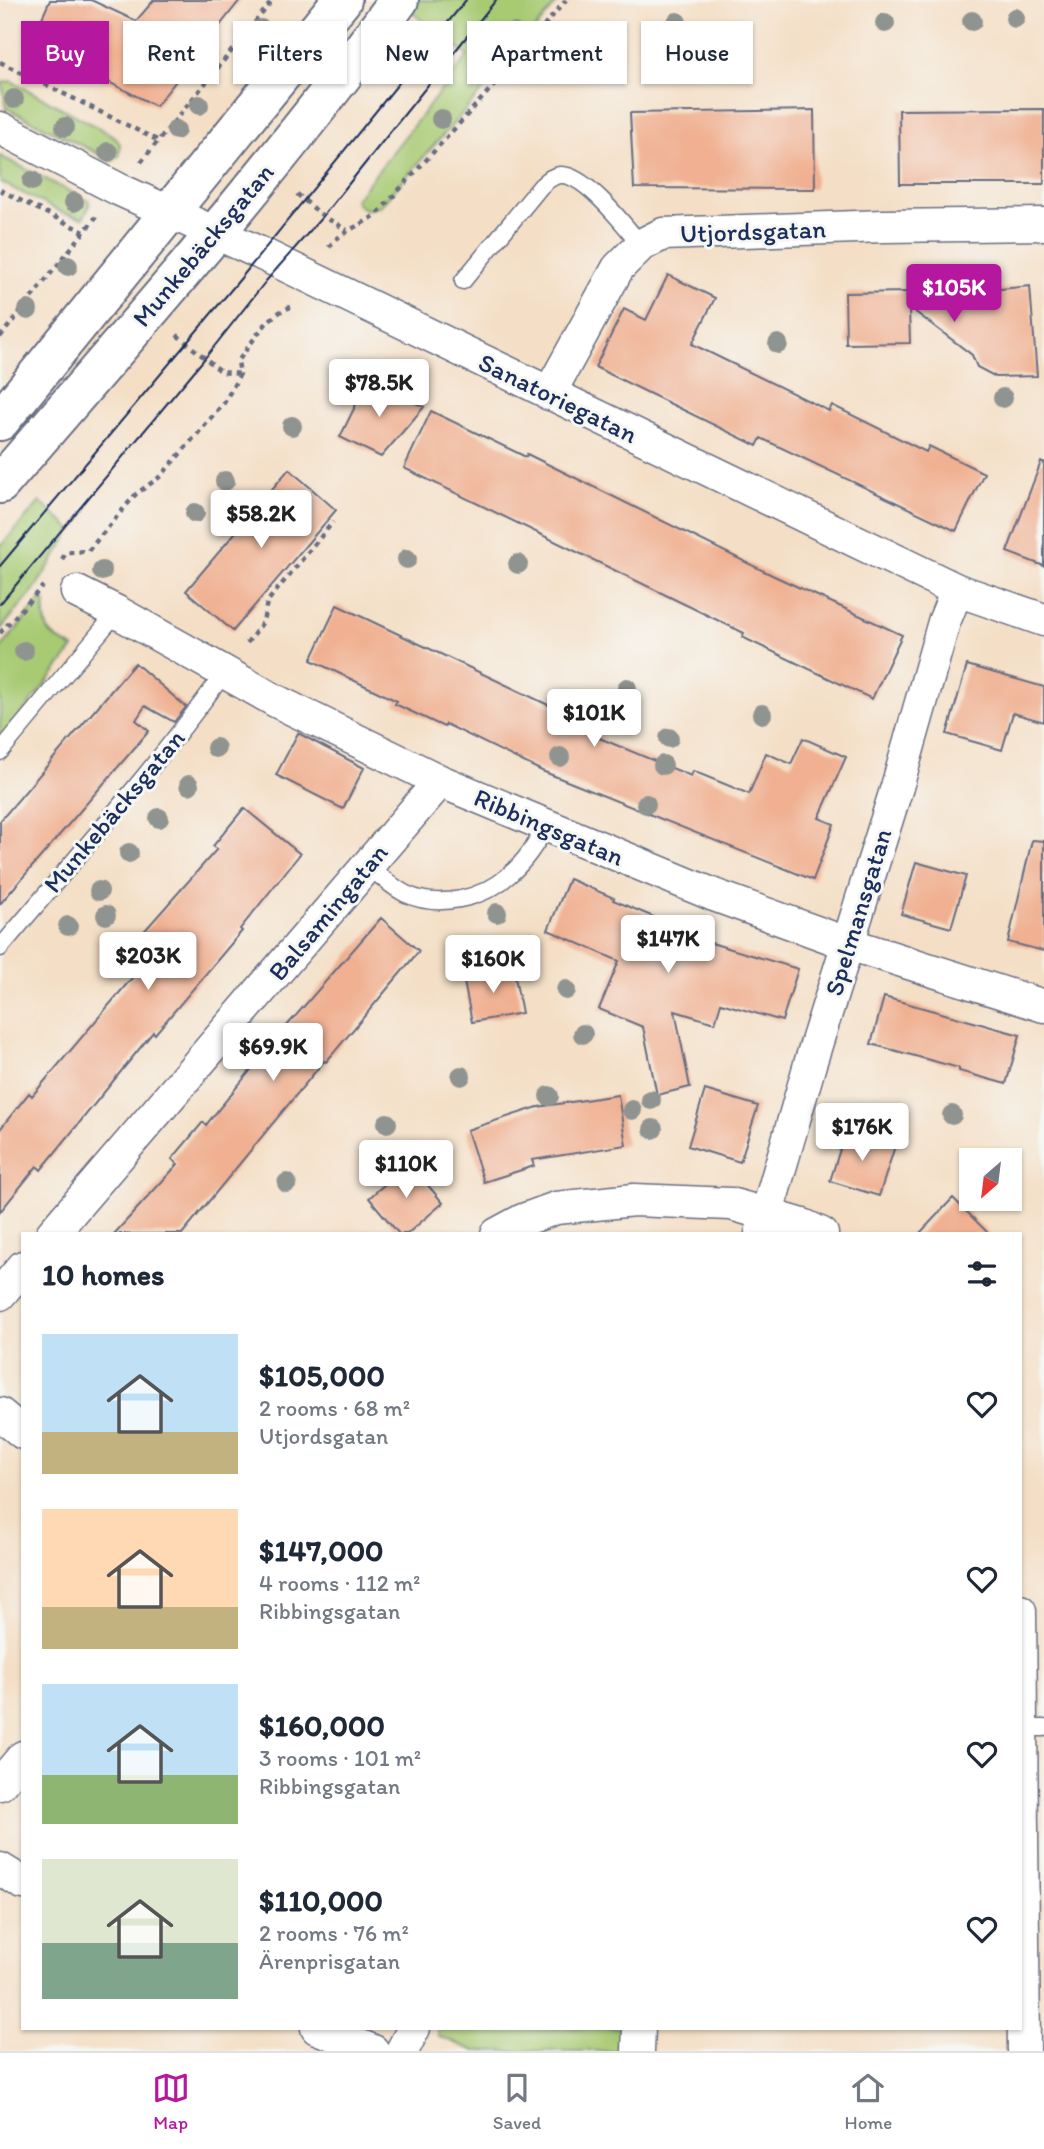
<!DOCTYPE html>
<meta charset="utf-8">
<style>
body{margin:0;font-family:Itim,sans-serif;background:#f6f6f7;color:#1f2937;height:100vh;display:flex;flex-direction:column;font-size:26px;white-space:nowrap}
*{box-sizing:border-box;margin:0}
p{font-size:23px;color:#747a83}
.icon{flex:none;width:38px;height:38px;fill:none;stroke:currentColor;stroke-width:2;stroke-linecap:round;stroke-linejoin:round}
.map{position:relative;flex:1;overflow:hidden}
.sheet{position:absolute;left:21px;top:1232px;width:1001px;height:798px;display:flex;flex-direction:column;background:#fff;border-radius:0px;box-shadow:0 2px 5px #0004}
.sheet>*{flex:none}
.banner{position:absolute;left:21px;top:21px;width:1003px;height:63px;display:flex;gap:14px}
.needle{width:46px;rotate:208deg}
.buttons{position:absolute;left:959px;top:1148px;display:grid;gap:14px}
.buttons a{display:grid;place-items:center;width:63px;height:63px;border-radius:0px;background:#fff;box-shadow:0 2px 5px #0004;font-size:35px}
.price{position:absolute;translate:-50% -60px;padding:0 16px;border-radius:7px;background:#fff;color:#222;font-size:23px;line-height:46px;filter:drop-shadow(0 2px 4px #0008)}
.price::after{content:'';position:absolute;left:50%;top:42px;width:21px;height:16px;margin-left:-10px;background:inherit;clip-path:polygon(0 0,100% 0,50% 100%)}
.price.selected{background:#b5179e;color:#fff}
ul{padding:0;list-style:none}
li{display:flex;align-items:center;gap:21px;height:175px;padding:0 21px}
li span{display:grid;place-items:center;flex:none;width:196px;height:140px;border-radius:0px;color:#555}
li>.icon{margin-inline-start:auto}
span .icon{width:84px;height:84px;fill:#fffc;stroke-width:1}
li b{font-size:30px}
h2{display:flex;justify-content:space-between;align-items:center;height:84px;padding:0 21px;font-size:30px}
.tag{padding:0 24px;border-radius:0px;background:#fff;box-shadow:0 2px 5px #0004;font-size:24px;line-height:63px}
.tag.selected{background:#b5179e;color:#fff}
.tabs{display:flex;justify-content:space-around;align-items:center;height:98px;border-top:2px solid #e0e1e3;background:#fff;font-size:19px;color:#747a83}
.tabs a{display:grid;justify-items:center;gap:4px}
.tabs .selected{color:#b5179e}
.map>svg:first-child{display:block}
.green{fill:#a8ca73;stroke:#627c68;stroke-width:2}
.building{fill:#f0b091}
.lines{fill:none;stroke-linecap:round;stroke-linejoin:round}
.lane-casing{stroke:#676d82;stroke-width:19}
.street-casing{stroke:#676d82;stroke-width:35}
.secondary-casing{stroke:#676d82;stroke-width:42}
.path{stroke:#676d82;stroke-width:4.5;stroke-dasharray:5 5;stroke-linecap:butt}
.lane{stroke:#fff;stroke-width:16}
.street{stroke:#fff;stroke-width:32}
.secondary{stroke:#fff;stroke-width:38}
.tram{stroke:#1b2f5e;stroke-width:2}
.tree{fill:#909490}
.labels{text-anchor:middle;dominant-baseline:central;stroke-width:6;stroke-linejoin:round;paint-order:stroke}
.street-label{font-size:26px;fill:#1b2f5e;stroke:#f6f6f2}
</style>
<div class="map">
<svg width="1044" height="2051" viewBox="0 0 1044 2051">
<rect width="100%" height="100%" fill="#f6f6f2"/>
<filter id="ink" filterUnits="userSpaceOnUse"><feTurbulence type="fractalNoise" baseFrequency=".0143" numOctaves="2"/><feDisplacementMap in="SourceGraphic" scale="14" xChannelSelector="R" yChannelSelector="G"/><feConvolveMatrix kernelMatrix="1 2 1 2 8 2 1 2 1" color-interpolation-filters="sRGB"/></filter>
<filter id="wash" filterUnits="userSpaceOnUse"><feTurbulence type="fractalNoise" baseFrequency=".00686" numOctaves="4" result="noise"/><feDisplacementMap in="SourceGraphic" scale="28" xChannelSelector="R" yChannelSelector="G"/><feGaussianBlur stdDeviation="1.57" result="paint"/><feColorMatrix in="noise" values="0 0 0 0 0 0 0 0 0 0 0 0 0 0 0 0 0 1.4 0 .05"/><feComposite in="paint" operator="in"/></filter>
<g filter="url(#wash)">
<rect width="100%" height="100%" fill="#f4dfc6"/>
<path class="green" d="M 417,0 L 559,0 L 508,62 L 382,204 C 373,211 361,212 355,200 L 468,56 L 409,10 Z
M 11,81 L 114,136 L 120,144 L 119,156 L 113,161 L 6,108 L 2,83 Z
M 0,156 L 89,201 L 89,207 L 83,218 L 61,212 L 0,182 Z
M 40,502 L 72,530 L 34,590 L 0,630 L 0,547 Z
M 42,598 L 45,601 C 43,631 47,635 74,648 L 0,741 L 0,649 Z
M 437,2028 L 624,2028 L 624,2051 L 475,2051 L 438,2036 Z"/>
<g id="blocks">
<path class="building" d="M 50,0 L 91,0 L 136,21 L 154,0 L 240,0 L 156,106 L 31,43 Z
M 1044,109 L 1044,184 L 900,184 L 899,110 Z
M 814,110 L 815,189 L 634,188 L 630,113 Z
M 668,275 L 715,298 L 692,344 L 829,411 L 832,405 L 926,452 L 929,446 L 984,473 L 956,531 L 761,438 L 757,446 L 595,367 L 624,309 L 646,320 Z
M 1030,286 L 1037,376 L 996,377 L 977,367 L 972,355 L 909,307 L 910,343 L 846,344 L 845,293 L 909,292 L 909,298 Z
M 368,380 L 424,407 L 381,457 L 340,437 Z
M 431,411 L 526,457 L 527,454 L 772,575 L 902,635 L 872,699 L 742,637 L 744,633 L 404,468 Z
M 1041,462 L 1044,462 L 1044,566 L 1007,552 Z
M 289,469 L 336,510 L 233,631 L 186,591 Z
M 337,605 L 563,712 L 558,721 L 691,776 L 693,771 L 749,794 L 766,753 L 791,764 L 803,738 L 846,757 L 819,818 L 834,824 L 813,880 L 542,771 L 446,724 L 444,727 L 395,704 L 397,701 L 311,660 Z
M 135,663 L 186,707 L 174,722 L 145,706 L 136,720 L 149,731 L 0,904 L 0,821 Z
M 967,665 L 1044,687 L 1044,722 L 1013,713 L 1002,750 L 947,734 Z
M 298,733 L 364,768 L 343,809 L 276,775 Z
M 244,808 L 300,854 L 240,929 L 242,931 L 155,1034 L 153,1032 L 41,1170 L 37,1166 L 0,1212 L 0,1129 L 29,1093 L 32,1096 L 148,959 L 132,945 L 217,849 L 213,846 Z
M 1032,840 L 1044,841 L 1044,951 L 1008,942 Z
M 916,862 L 966,876 L 951,928 L 901,914 Z
M 569,879 L 614,898 L 613,900 L 699,936 L 698,939 L 798,969 L 782,1021 L 721,1003 L 715,1023 L 675,1011 L 690,1087 L 657,1095 L 643,1027 L 599,1009 L 619,961 L 548,930 Z
M 381,918 L 419,951 L 326,1062 L 324,1061 L 182,1234 L 114,1234 L 178,1164 L 172,1159 L 203,1122 L 206,1125 L 285,1028 Z
M 513,967 L 522,1013 L 472,1022 L 463,977 Z
M 884,997 L 1020,1035 L 1006,1084 L 959,1071 L 959,1068 L 871,1044 Z
M 705,1090 L 758,1106 L 740,1162 L 688,1146 Z
M 618,1095 L 626,1145 L 532,1160 L 534,1166 L 484,1182 L 467,1130 L 538,1107 Z
M 846,1130 L 895,1146 L 879,1196 L 830,1181 Z
M 409,1163 L 443,1203 L 407,1234 L 399,1234 L 369,1198 Z
M 953,1198 L 989,1234 L 919,1234 Z"/>
</g>
</g>
<g filter="url(#ink)">
<use href="#blocks" fill-opacity="0" stroke="#676d82" stroke-width="2"/>
<g class="lines">
<defs>
<path id="lane" d="M 463,281 L 541,186 C 547,181 551,176 560,175 C 585,173 626,227 641,245
M 0,752 L 117,612
M 368,865 C 380,876 392,887 406,894 C 438,909 482,899 508,876 C 525,862 536,844 547,825
M 0,948 C 77,857 155,768 225,672
M 1022,1728 L 1044,1728"/>
<path id="street" d="M 0,128 L 118,189 L 260,253 L 957,590 L 1044,620
M 549,394 L 618,268 L 641,245 L 663,234 L 884,226 L 1044,224
M 77,592 L 117,612 L 276,701 L 440,781 L 714,895 L 849,944 L 1044,1006
M 52,1234 L 440,781
M 497,1234 L 523,1220 L 556,1208 L 634,1200 L 731,1204 L 803,1225 L 822,1234
M 761,1234 L 810,1064 L 897,787 L 944,622 L 957,590
M 0,1294 L 23,1267
M 0,1414 L 23,1433
M 1020,1611 L 1024,2051
M 0,1784 L 23,1757
M 0,1869 L 23,1883
M 317,2028 L 373,2051
M 402,2051 L 414,2028
M 638,2051 L 639,2028"/>
<path id="secondary" d="M 0,421 L 342,0
M 0,484 C 136,326 276,169 399,0"/>
</defs>
<use href="#lane" class="lane-casing"/>
<use href="#street" class="street-casing"/>
<use href="#secondary" class="secondary-casing"/>
<path class="path" d="M 0,62 L 159,141
M 191,102 L 203,113
M 141,162 L 273,0
M 0,190 L 84,232
M 297,194 L 323,216 L 347,230
M 329,247 C 342,230 362,226 378,213 L 496,83 L 566,0
M 177,335 L 222,372 L 240,374
M 0,337 L 96,217
M 62,559 L 67,552 L 88,551 L 136,494 L 161,476 L 224,403 L 240,374 L 238,361 C 253,342 267,314 291,307
M 0,633 L 43,586
M 247,643 L 263,622 L 267,602 L 333,522"/>
<use href="#lane" class="lane"/>
<use href="#street" class="street"/>
<use href="#secondary" class="secondary"/>
<path class="tram" d="M 0,566 L 241,278 L 466,0
M 0,604 L 205,358 L 266,281 L 323,216 L 496,0"/>
</g>
<g class="tree">
<circle cx="1015" cy="18" r="10"/>
<circle cx="972" cy="21" r="10"/>
<circle cx="677" cy="22" r="10"/>
<circle cx="885" cy="23" r="10"/>
<circle cx="261" cy="29" r="10"/>
<circle cx="514" cy="33" r="10"/>
<circle cx="481" cy="74" r="10"/>
<circle cx="14" cy="99" r="10"/>
<circle cx="199" cy="105" r="10"/>
<circle cx="441" cy="119" r="10"/>
<circle cx="65" cy="127" r="10"/>
<circle cx="176" cy="130" r="10"/>
<circle cx="108" cy="152" r="10"/>
<circle cx="32" cy="181" r="10"/>
<circle cx="74" cy="202" r="10"/>
<circle cx="68" cy="266" r="10"/>
<circle cx="28" cy="310" r="10"/>
<circle cx="778" cy="344" r="10"/>
<circle cx="1003" cy="398" r="10"/>
<circle cx="292" cy="426" r="10"/>
<circle cx="225" cy="481" r="10"/>
<circle cx="195" cy="513" r="10"/>
<circle cx="407" cy="559" r="10"/>
<circle cx="518" cy="564" r="10"/>
<circle cx="102" cy="571" r="10"/>
<circle cx="24" cy="651" r="10"/>
<circle cx="627" cy="688" r="10"/>
<circle cx="762" cy="714" r="10"/>
<circle cx="669" cy="738" r="10"/>
<circle cx="216" cy="748" r="10"/>
<circle cx="560" cy="757" r="10"/>
<circle cx="663" cy="765" r="10"/>
<circle cx="189" cy="785" r="10"/>
<circle cx="646" cy="804" r="10"/>
<circle cx="159" cy="818" r="10"/>
<circle cx="129" cy="853" r="10"/>
<circle cx="99" cy="891" r="10"/>
<circle cx="497" cy="913" r="10"/>
<circle cx="106" cy="915" r="10"/>
<circle cx="68" cy="926" r="10"/>
<circle cx="566" cy="990" r="10"/>
<circle cx="583" cy="1034" r="10"/>
<circle cx="461" cy="1076" r="10"/>
<circle cx="549" cy="1096" r="10"/>
<circle cx="651" cy="1100" r="10"/>
<circle cx="632" cy="1110" r="10"/>
<circle cx="952" cy="1115" r="10"/>
<circle cx="387" cy="1123" r="10"/>
<circle cx="653" cy="1129" r="10"/>
<circle cx="287" cy="1183" r="10"/>
</g>
</g>
<g class="labels">
<g class="street-label">
<text transform="translate(753 231) rotate(-2)">Utjordsgatan</text>
<text transform="translate(203 245) rotate(-50)">Munkebäcksgatan</text>
<text transform="translate(558 398) rotate(26)">Sanatoriegatan</text>
<text transform="translate(114 811) rotate(-50)">Munkebäcksgatan</text>
<text transform="translate(549 827) rotate(23)">Ribbingsgatan</text>
<text transform="translate(328 912) rotate(-50)">Balsamingatan</text>
<text transform="translate(858 912) rotate(-73)">Spelmansgatan</text>
</g>
</g>
</svg>
<div class="buttons">
<a><svg class="needle" viewBox="-14 -14 28 28"><path d="M0-13l5 13h-10z" fill="#e53935"/><path d="M0 13l5-13h-10z" fill="#747a83"/></svg></a>
</div>
<b class="price selected" style="left:954px;top:324px">$105K</b>
<b class="price" style="left:379px;top:419px">$78.5K</b>
<b class="price" style="left:261px;top:550px">$58.2K</b>
<b class="price" style="left:594px;top:749px">$101K</b>
<b class="price" style="left:668px;top:975px">$147K</b>
<b class="price" style="left:148px;top:992px">$203K</b>
<b class="price" style="left:493px;top:995px">$160K</b>
<b class="price" style="left:273px;top:1083px">$69.9K</b>
<b class="price" style="left:862px;top:1163px">$176K</b>
<b class="price" style="left:406px;top:1200px">$110K</b>
<div class="banner">
<a class="tag selected">Buy</a>
<a class="tag">Rent</a>
<a class="tag">Filters</a>
<a class="tag">New</a>
<a class="tag">Apartment</a>
<a class="tag">House</a>
</div>
<section class="sheet">
<h2>10 homes<svg class="icon" aria-label="filters" viewBox="0 0 24 24"><path d="M4 7h16M4 17h16"/><circle cx="9" cy="7" r="2"/><circle cx="15" cy="17" r="2"/></svg></h2>
<ul>
<li><span style="background:linear-gradient(#bfe0f5 70%,#c2b280 0)"><svg class="icon" aria-label="home" viewBox="0 0 24 24"><path d="M3 11l9-7 9 7M6 9v11h12V9"/></svg></span><div><b>$105,000</b><p>2 rooms · 68 m²</p><p>Utjordsgatan</p></div><svg class="icon" aria-label="heart" viewBox="0 0 24 24"><path d="M12 20l-8-8c-3-5 5-10 8-4 3-6 11-1 8 4z"/></svg></li>
<li><span style="background:linear-gradient(#ffd9b3 70%,#c2b280 0)"><svg class="icon" aria-label="home" viewBox="0 0 24 24"><path d="M3 11l9-7 9 7M6 9v11h12V9"/></svg></span><div><b>$147,000</b><p>4 rooms · 112 m²</p><p>Ribbingsgatan</p></div><svg class="icon" aria-label="heart" viewBox="0 0 24 24"><path d="M12 20l-8-8c-3-5 5-10 8-4 3-6 11-1 8 4z"/></svg></li>
<li><span style="background:linear-gradient(#bfe0f5 65%,#8fb573 0)"><svg class="icon" aria-label="home" viewBox="0 0 24 24"><path d="M3 11l9-7 9 7M6 9v11h12V9"/></svg></span><div><b>$160,000</b><p>3 rooms · 101 m²</p><p>Ribbingsgatan</p></div><svg class="icon" aria-label="heart" viewBox="0 0 24 24"><path d="M12 20l-8-8c-3-5 5-10 8-4 3-6 11-1 8 4z"/></svg></li>
<li><span style="background:linear-gradient(#dfe7d0 60%,#7fa58c 0)"><svg class="icon" aria-label="home" viewBox="0 0 24 24"><path d="M3 11l9-7 9 7M6 9v11h12V9"/></svg></span><div><b>$110,000</b><p>2 rooms · 76 m²</p><p>Ärenprisgatan</p></div><svg class="icon" aria-label="heart" viewBox="0 0 24 24"><path d="M12 20l-8-8c-3-5 5-10 8-4 3-6 11-1 8 4z"/></svg></li>
</ul>
</section>
</div>
<nav class="tabs">
<a class="selected"><svg class="icon" aria-label="map" viewBox="0 0 24 24"><path d="M3 6l6-2 6 2 6-2v14l-6 2-6-2-6 2zM9 4v14M15 6v14"/></svg>Map</a>
<a><svg class="icon" aria-label="saved" viewBox="0 0 24 24"><path d="M7 4h10v16l-5-4-5 4z"/></svg>Saved</a>
<a><svg class="icon" aria-label="home" viewBox="0 0 24 24"><path d="M3 11l9-7 9 7M6 9v11h12V9"/></svg>Home</a>
</nav>
